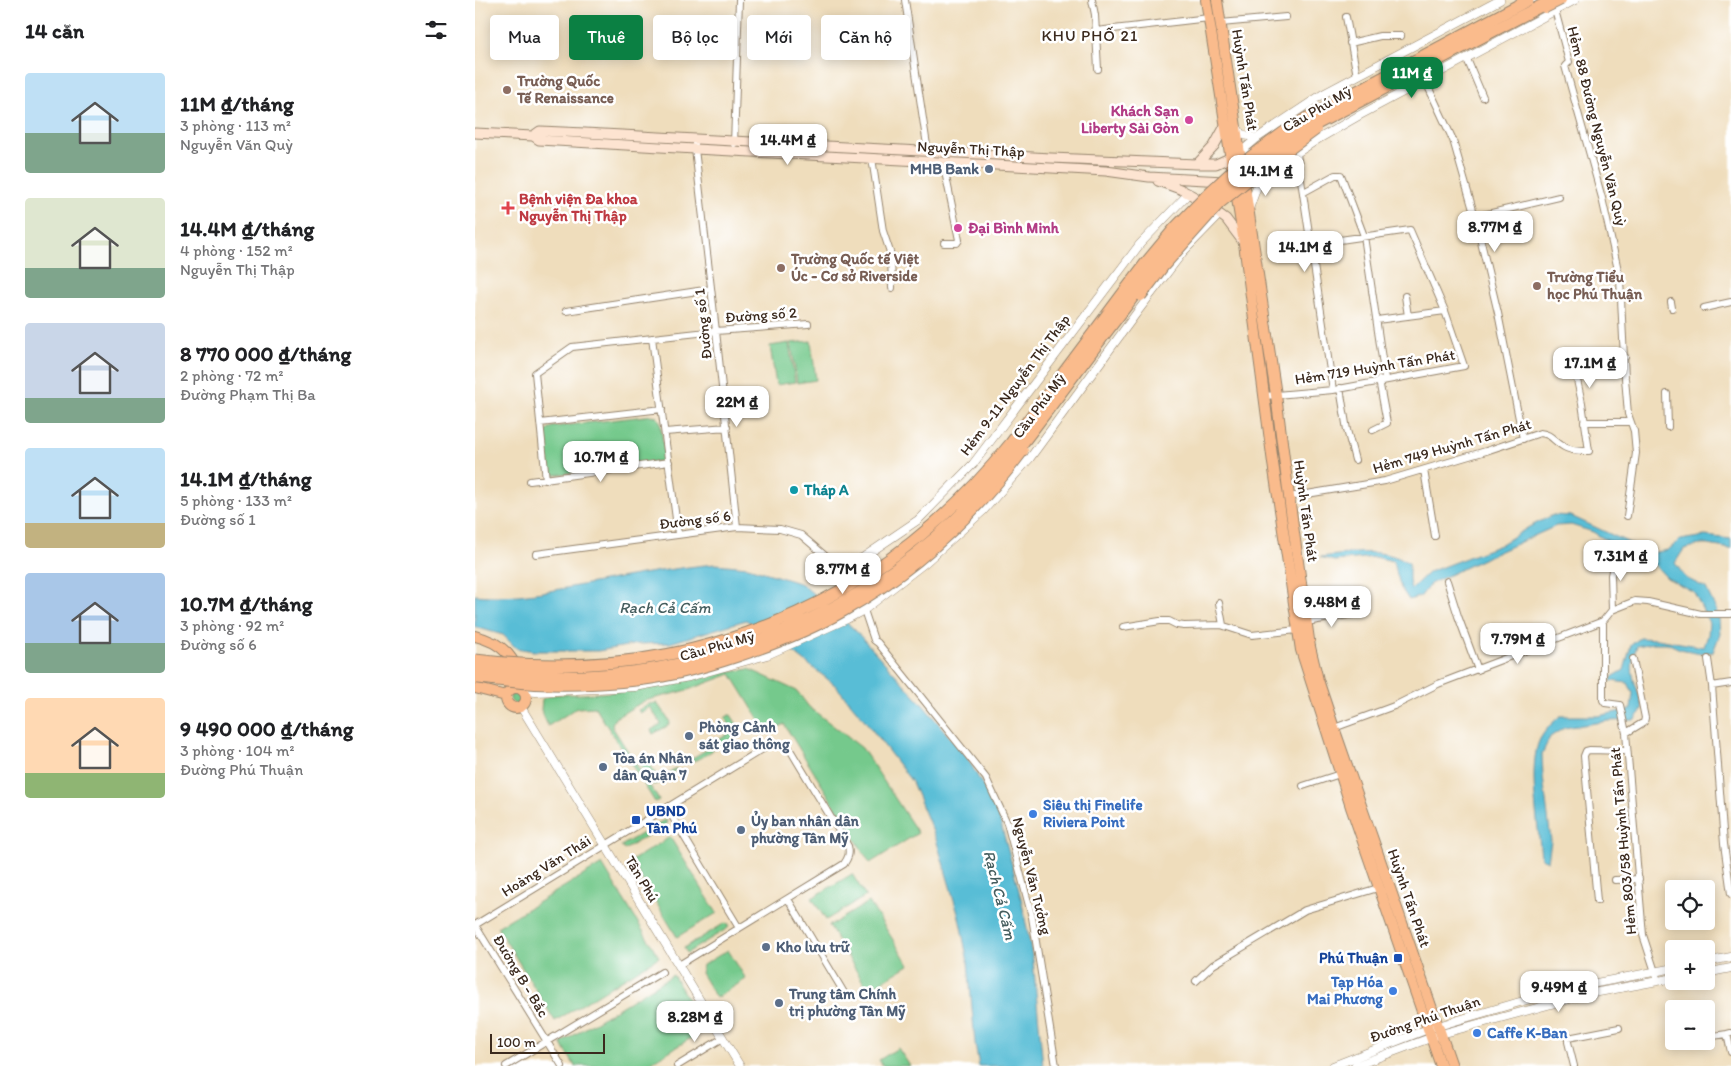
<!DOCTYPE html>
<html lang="vi">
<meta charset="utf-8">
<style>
body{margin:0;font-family:Itim,sans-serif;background:#f2f2f2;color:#202124;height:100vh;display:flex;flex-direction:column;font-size:19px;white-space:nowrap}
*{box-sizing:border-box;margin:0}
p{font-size:16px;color:#757577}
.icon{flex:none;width:28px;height:28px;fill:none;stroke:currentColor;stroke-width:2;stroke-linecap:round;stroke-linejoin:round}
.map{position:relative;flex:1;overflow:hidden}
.side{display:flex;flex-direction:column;background:#fff;width:475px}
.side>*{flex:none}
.hud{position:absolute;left:15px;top:15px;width:475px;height:45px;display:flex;gap:10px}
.tools{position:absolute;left:1190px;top:880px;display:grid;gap:10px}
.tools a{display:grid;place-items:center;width:50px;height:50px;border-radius:5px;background:#fff;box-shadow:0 2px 12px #0003;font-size:25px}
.scale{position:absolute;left:15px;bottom:12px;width:115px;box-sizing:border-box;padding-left:5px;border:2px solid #3b2a1e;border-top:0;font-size:14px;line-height:18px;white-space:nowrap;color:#3b2a1e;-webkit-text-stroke:4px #fff;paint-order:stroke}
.price{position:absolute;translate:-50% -42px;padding:0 11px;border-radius:10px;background:#fff;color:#222;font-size:16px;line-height:32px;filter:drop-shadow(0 1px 2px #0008)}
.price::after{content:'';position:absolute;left:50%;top:30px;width:15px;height:11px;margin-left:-8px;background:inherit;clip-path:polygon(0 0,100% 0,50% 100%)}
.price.on{background:#0b8043;color:#fff}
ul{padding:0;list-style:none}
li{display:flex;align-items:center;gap:15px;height:125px;padding:0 25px}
li span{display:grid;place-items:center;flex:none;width:140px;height:100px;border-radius:5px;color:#555}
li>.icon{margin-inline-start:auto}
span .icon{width:60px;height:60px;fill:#fffc;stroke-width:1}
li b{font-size:21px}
h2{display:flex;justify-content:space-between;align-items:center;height:60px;padding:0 25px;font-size:21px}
.pill{padding:0 18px;border-radius:5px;background:#fff;box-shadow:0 2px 12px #0003;font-size:18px;line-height:45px}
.pill.on{background:#0b8043;color:#fff}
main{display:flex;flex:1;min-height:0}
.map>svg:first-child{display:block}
.green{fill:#75c98c;stroke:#587a55}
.water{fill:#58bdd6;stroke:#4a747a}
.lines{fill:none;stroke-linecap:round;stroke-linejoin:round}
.minor-casing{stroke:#95846d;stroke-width:8}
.tertiary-casing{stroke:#95846d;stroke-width:9}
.secondary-casing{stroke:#95846d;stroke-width:11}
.primary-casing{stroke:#95846d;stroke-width:12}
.minor{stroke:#fff;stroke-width:6}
.tertiary{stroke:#fff;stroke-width:8}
.secondary{stroke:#fde4d1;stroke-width:9}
.primary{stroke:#fabb8c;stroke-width:10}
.primary-bridge-casing{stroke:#95846d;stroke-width:12;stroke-linecap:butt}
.trunk-bridge-casing{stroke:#95846d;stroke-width:13;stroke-linecap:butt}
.primary-bridge{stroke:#fabb8c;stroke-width:10}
.trunk-bridge{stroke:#fabb8c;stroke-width:11}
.education-dot{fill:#8d6e63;stroke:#fff;stroke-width:2}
.hotel-dot{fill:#d1479c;stroke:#fff;stroke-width:2}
.service-dot{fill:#5c6f8a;stroke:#fff;stroke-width:2}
.health-dot{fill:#e0444e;stroke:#fff;stroke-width:2}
.culture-dot{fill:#0f9aa8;stroke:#fff;stroke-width:2}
.shop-dot{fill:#3f7fe0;stroke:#fff;stroke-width:2}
.transit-dot{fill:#1a4fb4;stroke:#fff;stroke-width:2}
.labels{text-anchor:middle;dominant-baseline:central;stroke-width:5;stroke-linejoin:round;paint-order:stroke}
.street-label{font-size:15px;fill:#3b2a1e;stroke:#fff}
.education-label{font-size:15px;font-weight:bold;fill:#785e54;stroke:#fff;text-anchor:start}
.hotel-label{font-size:15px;font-weight:bold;fill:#b23c85;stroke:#fff;text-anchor:end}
.service-label{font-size:15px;font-weight:bold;fill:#4e5e75;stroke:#fff;text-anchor:start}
.health-label{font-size:15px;font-weight:bold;fill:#be3a42;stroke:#fff;text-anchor:start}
.culture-label{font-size:15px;font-weight:bold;fill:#0d838f;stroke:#fff;text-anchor:start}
.shop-label{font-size:15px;font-weight:bold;fill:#366cbe;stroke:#fff;text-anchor:start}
.transit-label{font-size:15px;font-weight:bold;fill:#164399;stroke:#fff;text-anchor:start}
.neighbourhood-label{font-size:16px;letter-spacing:1px;fill:#3b2a1e;stroke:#fff}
.water-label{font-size:16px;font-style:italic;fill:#455d5e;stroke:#fff}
</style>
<main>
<section class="side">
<h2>14 căn<svg class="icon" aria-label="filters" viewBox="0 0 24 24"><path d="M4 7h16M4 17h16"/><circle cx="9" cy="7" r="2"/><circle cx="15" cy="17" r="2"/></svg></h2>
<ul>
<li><span style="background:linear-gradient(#bfe0f5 60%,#7fa58c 0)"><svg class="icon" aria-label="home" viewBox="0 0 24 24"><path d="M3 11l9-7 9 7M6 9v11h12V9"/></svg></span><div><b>11M ₫/tháng</b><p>3 phòng · 113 m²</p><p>Nguyễn Văn Quỳ</p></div></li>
<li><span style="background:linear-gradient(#dfe7d0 70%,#7fa58c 0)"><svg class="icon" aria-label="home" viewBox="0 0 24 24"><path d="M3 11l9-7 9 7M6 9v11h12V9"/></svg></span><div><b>14.4M ₫/tháng</b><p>4 phòng · 152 m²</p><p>Nguyễn Thị Thập</p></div></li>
<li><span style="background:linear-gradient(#c9d6e8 75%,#7fa58c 0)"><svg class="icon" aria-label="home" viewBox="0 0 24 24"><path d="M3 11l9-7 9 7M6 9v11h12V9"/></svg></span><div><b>8 770 000 ₫/tháng</b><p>2 phòng · 72 m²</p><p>Đường Phạm Thị Ba</p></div></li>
<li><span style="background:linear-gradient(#bfe0f5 75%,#c2b280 0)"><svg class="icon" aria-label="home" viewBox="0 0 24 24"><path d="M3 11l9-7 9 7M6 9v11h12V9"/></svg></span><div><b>14.1M ₫/tháng</b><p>5 phòng · 133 m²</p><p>Đường số 1</p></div></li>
<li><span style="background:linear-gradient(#a9c7e8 70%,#7fa58c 0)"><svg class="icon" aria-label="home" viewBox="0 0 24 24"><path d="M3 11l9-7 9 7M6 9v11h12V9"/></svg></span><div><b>10.7M ₫/tháng</b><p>3 phòng · 92 m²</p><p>Đường số 6</p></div></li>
<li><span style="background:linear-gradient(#ffd9b3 75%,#8fb573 0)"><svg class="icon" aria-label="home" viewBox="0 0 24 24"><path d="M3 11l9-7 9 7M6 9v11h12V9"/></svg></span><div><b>9 490 000 ₫/tháng</b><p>3 phòng · 104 m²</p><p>Đường Phú Thuận</p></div></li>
</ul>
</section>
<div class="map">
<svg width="1256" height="1066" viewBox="0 0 1256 1066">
<rect width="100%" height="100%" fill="#fff"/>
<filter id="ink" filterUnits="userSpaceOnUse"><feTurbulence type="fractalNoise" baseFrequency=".02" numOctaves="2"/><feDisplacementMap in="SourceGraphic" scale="10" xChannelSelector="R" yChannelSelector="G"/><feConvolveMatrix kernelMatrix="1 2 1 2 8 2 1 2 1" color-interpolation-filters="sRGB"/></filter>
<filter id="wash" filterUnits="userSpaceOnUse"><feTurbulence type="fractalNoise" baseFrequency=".0096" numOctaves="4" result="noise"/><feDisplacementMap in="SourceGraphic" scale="20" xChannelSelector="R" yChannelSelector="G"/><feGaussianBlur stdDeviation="1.12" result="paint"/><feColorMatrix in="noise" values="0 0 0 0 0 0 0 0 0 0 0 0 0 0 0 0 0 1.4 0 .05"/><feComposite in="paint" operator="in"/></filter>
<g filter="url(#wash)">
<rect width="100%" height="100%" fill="#efddbc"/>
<path class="green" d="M 336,341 L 341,380 L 322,383 L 316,343 Z
M 314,343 L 320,382 L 301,385 L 295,346 Z
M 178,415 L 182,417 L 185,421 L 190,456 L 186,461 L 79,475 L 73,469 L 70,435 L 72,431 L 77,427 Z
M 274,669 L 322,691 L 334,707 L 387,748 L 443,833 L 395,863 L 309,724 L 293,734 L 256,674 L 213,690 L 169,701 L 140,718 L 137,724 L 138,728 L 184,800 L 180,802 L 120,707 L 102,708 L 73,726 L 66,710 L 67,699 C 78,692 95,695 109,694 C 158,692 206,682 254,670 L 256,672 Z
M35 698a6 6 0 1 1 12 0a6 6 0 1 1-12 0Z
M 182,703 L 195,722 L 194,725 L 178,734 L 176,730 L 186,724 L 175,707 L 165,713 L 163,710 L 174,704 Z
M 254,715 L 256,715 L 265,729 L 265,733 L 240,749 L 237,744 L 258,731 L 250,718 Z
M 233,742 L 238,750 L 226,758 L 213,763 L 212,761 L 231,750 L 228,745 Z
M 171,756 L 183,779 L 201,768 L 202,769 C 195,775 188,783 178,785 L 165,764 L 166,759 Z
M 189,820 L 192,821 L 191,824 L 149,850 L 146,846 Z
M 195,837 L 242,913 L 202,937 L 156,861 Z
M 127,864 L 184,957 L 80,1021 L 22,927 Z
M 377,874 L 391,896 L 351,920 L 337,898 Z
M 394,902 L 434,965 L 393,990 L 354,926 Z
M 250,923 L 254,925 L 253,928 L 212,953 L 209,948 Z
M 253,950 L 271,979 L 241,998 L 226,973 L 228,965 Z
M 198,975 L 231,1029 L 170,1066 L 100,1066 L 86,1043 Z
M 423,1048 L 435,1066 L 408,1066 L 404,1060 Z"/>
<path class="water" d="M 1078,515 L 1096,516 L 1176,553 L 1193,550 L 1205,540 L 1230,536 L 1256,539 L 1256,549 L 1228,544 L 1209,549 L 1200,563 L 1211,578 L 1231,588 L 1239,605 L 1244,619 L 1245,634 L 1238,652 L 1226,653 L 1205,649 L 1192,643 L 1178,643 L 1162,646 C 1151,674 1162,682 1168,709 L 1159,720 L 1133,721 L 1089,728 L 1075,737 L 1067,754 L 1068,777 L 1076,841 L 1073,861 L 1066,858 C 1064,828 1052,765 1065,739 C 1070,730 1077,723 1085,716 L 1123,716 L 1156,709 L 1158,693 L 1153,683 L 1136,681 L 1137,677 L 1149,670 L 1156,645 L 1165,638 L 1182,639 L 1229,647 L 1233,635 L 1234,623 L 1219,592 L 1192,578 L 1178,563 L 1147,550 L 1118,532 L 1096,525 L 1081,526 L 1010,558 L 955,584 L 946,596 L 934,600 L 926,588 L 918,561 L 900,557 L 859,561 L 845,557 C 877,554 905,546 934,563 L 934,580 L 936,589 L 954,572 L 1025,545 L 1054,527 Z
M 240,564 L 273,567 L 327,584 L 379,629 L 448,705 L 493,759 L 523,813 L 546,898 L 558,960 L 568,1066 L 504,1066 L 500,1043 L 493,962 L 484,917 L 461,839 L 437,782 L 388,718 L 360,685 L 318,652 L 271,620 L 195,643 L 163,644 L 123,651 L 59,651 L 41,648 L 28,635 L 0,627 L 0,595 C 40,599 79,590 118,583 C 159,575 199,568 240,564 Z"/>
</g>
<g filter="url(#ink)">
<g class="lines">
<defs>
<path id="minor" d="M 430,0 L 453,152
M 617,0 L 620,15 L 623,69
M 1080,10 L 1094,62 L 1090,66 L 1127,198 L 1145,279 L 1150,378 L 1153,414 L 1159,431 L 1161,453 L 1152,516
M 871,17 L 882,76
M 746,23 L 811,17
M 621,31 L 734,18
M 875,43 L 905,36 L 926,36
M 992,59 L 1008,97
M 950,80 L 978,140 L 1000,217 L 1023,313 L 1048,439
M 220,140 L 220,149 L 241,331 L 262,527
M 259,144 L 264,0
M 822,154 L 858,390
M 397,158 L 408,231 L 416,255 L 417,288
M 468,162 L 484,240 L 482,243 L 469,243
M 829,192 L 860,175 L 866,175 L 889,236 L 910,379
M 1000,217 L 1084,197
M 930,296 L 933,316
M 1196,302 L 1197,308
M 1229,308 L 1256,302
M 91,311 L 236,289
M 902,320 L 970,311
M 177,338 L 203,534
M 865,388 L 872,430 L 880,460
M 1192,394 L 1193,427
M 790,396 L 858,390 L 989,366 L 970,311 L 935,230 L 837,244
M 1109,422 L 1155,422
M 65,423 L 187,409
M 898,430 L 912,423 L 904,380
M 190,432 L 252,427
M 949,470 L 960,536
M 71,480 L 60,373 L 97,347 L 241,331 L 333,324
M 55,481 L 194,462
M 814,497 L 910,481 L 1011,451 L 1065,433 C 1076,434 1078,440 1086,445 C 1094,451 1104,451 1114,451 L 1107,403 L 1097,357 L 1150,357
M 61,554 L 262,527 L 305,529 L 326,535 L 368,571
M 972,581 L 983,616 L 1003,670
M 744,603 L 748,625
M 389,610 L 399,640 L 403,643 L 511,778 L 532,823 L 557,917 L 581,1066
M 1137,610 L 1136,575 L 1141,555
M 1128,621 L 1128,700 L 1130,703 L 1145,705 L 1151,733 L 1168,935 L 1183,981
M 831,622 L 879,614
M 648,627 L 685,621 L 694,621 L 702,625 L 709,626 L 746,625 L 777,635 L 822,630
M 1233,659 L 1237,686 L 1249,844 L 1256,894
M 1237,686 L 1256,683
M 859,728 L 919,706 L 963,684 L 1128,621 L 1137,610 L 1160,601 L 1173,602 L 1226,614 L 1256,614
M 1151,733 L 1169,722 L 1170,718 L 1158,659
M 828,786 L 865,774
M 192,808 L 264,928
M 1140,880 L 1164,879
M 313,899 L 371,996
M 1122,901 L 1109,756 L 1111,751 L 1115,750 L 1152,751
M 0,925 L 296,744 C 303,743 308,743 314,748 L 373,846 C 375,854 373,858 369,864 L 204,965
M 0,925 L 87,1066
M 721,981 L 738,965 L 820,916 L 830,910 L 903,888
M 1256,1033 L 1252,1034 L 1256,1052
M 1231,1037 L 1252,1034
M 31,1066 L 187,972
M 202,1066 L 248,1038
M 1099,1066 L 1093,1042 L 1093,1038 L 1144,1028"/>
<path id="tertiary" d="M 762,127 L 766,134 L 782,138
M 766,152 L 782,138 L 848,94 L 1025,0
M 782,177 L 791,173 L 845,138 L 885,115 L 1100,0
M 774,209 L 783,184 L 790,174
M 377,588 L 368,571 L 443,520 L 498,464 L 665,244 L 714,193
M 48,691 L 61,692 L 160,687 L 214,677 L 292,655 L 372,619 L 389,610 L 451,562 L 508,511 L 555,458 L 663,311 L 708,252 L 744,215
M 46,707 L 265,1066
M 1231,962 L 1256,957
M 1231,973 L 1256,968
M 858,1066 L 953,1029 L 1065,996 L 1111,985 L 1199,968
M 880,1066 L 966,1034 L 1113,994 L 1199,978"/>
<path id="secondary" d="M 0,133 L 58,136 L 64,140 L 220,149 L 631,171 L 674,177 L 749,181
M 58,136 L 65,131 L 110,133 L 576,158 L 722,164 L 741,164 L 761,155
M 722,164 L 739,146 L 750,126
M 683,181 L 705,189 L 722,198 L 751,219 L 769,243"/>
<path id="primary" d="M 731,0 L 769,243 L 798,463 L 826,650 L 876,807 L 966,1066
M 742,0 L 801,395 L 814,497 L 835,647 L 843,680 L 859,728 L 977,1066
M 0,636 C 26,642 46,659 43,688
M31 698a10 10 0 1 1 20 0a10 10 0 1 1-20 0Z
M 0,688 L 31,696"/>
</defs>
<use href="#minor" class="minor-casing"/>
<use href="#tertiary" class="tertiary-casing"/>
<use href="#secondary" class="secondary-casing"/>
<use href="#primary" class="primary-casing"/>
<use href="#minor" class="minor"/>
<use href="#tertiary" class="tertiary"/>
<use href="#secondary" class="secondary"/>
<use href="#primary" class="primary"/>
<defs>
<path id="primary-bridge" d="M 1070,8 L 1086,0
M 666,296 L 688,267 L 745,203 L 781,174 L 841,130
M 0,678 C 20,680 40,683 60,684 C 95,686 131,684 166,680 C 198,676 231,667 261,657 C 298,645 336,630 369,611 C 440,571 500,515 548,451"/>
<path id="trunk-bridge" d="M 0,660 C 211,686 402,610 536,443 L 670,264 L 700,228 L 735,192 L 761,168 L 808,133 L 832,118 L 1053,0
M 0,670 C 36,674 74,677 111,676 C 246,670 382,613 480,520 C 503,498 523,474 543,449 C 580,401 615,353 652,305 C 679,268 707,231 741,200 C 771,172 803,147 838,126 L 1077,0"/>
</defs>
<use href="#primary-bridge" class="primary-bridge-casing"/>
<use href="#trunk-bridge" class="trunk-bridge-casing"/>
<use href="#primary-bridge" class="primary-bridge"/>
<use href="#trunk-bridge" class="trunk-bridge"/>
</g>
</g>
<g class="education-dot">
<circle cx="32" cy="90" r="5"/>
<circle cx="306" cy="268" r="5"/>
<circle cx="1062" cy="286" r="5"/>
</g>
<g class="hotel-dot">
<circle cx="714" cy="120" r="5"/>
<circle cx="483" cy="228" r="5"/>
</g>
<g class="service-dot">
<circle cx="514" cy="169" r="5"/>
<circle cx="214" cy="736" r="5"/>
<circle cx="128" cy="767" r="5"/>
<circle cx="266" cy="830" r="5"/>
<circle cx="291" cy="947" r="5"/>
<circle cx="304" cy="1003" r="5"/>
</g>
<path class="health-dot" d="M30.5 200.5h5v5h5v5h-5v5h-5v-5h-5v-5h5z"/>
<circle class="culture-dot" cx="319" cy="490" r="5"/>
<g class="shop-dot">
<circle cx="558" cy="814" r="5"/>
<circle cx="918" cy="991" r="5"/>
<circle cx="1002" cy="1033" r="5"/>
</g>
<g class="transit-dot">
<rect x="156" y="815" width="10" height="10" rx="2.5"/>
<rect x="918" y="953" width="10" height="10" rx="2.5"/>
</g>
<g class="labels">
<g class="street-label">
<text transform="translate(770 80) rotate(81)">Huỳnh Tấn Phát</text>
<text transform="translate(842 109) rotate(-30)">Cầu Phú Mỹ</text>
<text transform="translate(1122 126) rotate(76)">Hẻm 88 Đường Nguyễn Văn Quỳ</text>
<text transform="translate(496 149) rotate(3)">Nguyễn Thị Thập</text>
<text transform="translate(286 315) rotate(-4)">Đường số 2</text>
<text transform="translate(228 324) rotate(-96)">Đường số 1</text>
<text transform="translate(900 367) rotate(-9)">Hẻm 719 Huỳnh Tấn Phát</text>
<text transform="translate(540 385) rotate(-53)">Hẻm 9-11 Nguyễn Thị Thập</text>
<text transform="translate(564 406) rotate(-53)">Cầu Phú Mỹ</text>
<text transform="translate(977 446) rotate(-16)">Hẻm 749 Huỳnh Tấn Phát</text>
<text transform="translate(831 511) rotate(82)">Huỳnh Tấn Phát</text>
<text transform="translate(220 520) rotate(-7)">Đường số 6</text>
<text transform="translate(242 646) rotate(-16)">Cầu Phú Mỹ</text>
<text transform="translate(1148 841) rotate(-95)">Hẻm 803/58 Huỳnh Tấn Phát</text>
<text transform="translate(71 866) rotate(-32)">Hoàng Văn Thái</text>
<text transform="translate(557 876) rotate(76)">Nguyễn Văn Tưởng</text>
<text transform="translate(167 879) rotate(59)">Tân Phú</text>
<text transform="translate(934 898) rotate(71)">Huỳnh Tấn Phát</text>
<text transform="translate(46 976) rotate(59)">Đường B - Bắc</text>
<text transform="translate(950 1019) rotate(-19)">Đường Phú Thuận</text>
</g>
<g class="education-label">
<text x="42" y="81">Trường Quốc<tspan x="42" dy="17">Tế Renaissance</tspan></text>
<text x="316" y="259">Trường Quốc tế Việt<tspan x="316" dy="17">Úc - Cơ sở Riverside</tspan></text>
<text x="1072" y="277">Trường Tiểu<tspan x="1072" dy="17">học Phú Thuận</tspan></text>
</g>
<g class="hotel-label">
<text x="704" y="111">Khách Sạn<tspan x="704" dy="17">Liberty Sài Gòn</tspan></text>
<text x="493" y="228" text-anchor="start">Đại Bình Minh</text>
</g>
<g class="service-label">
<text x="504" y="169" text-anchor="end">MHB Bank</text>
<text x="224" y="727">Phòng Cảnh<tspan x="224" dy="17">sát giao thông</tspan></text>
<text x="138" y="758">Tòa án Nhân<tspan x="138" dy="17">dân Quận 7</tspan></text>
<text x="276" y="821">Ủy ban nhân dân<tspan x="276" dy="17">phường Tân Mỹ</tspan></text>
<text x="301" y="947">Kho lưu trữ</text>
<text x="314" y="994">Trung tâm Chính<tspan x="314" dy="17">trị phường Tân Mỹ</tspan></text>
</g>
<g class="health-label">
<text x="44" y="199">Bệnh viện Đa khoa<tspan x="44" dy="17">Nguyễn Thị Thập</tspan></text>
</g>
<g class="culture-label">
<text x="329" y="490">Tháp A</text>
</g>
<g class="shop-label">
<text x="568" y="805">Siêu thị Finelife<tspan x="568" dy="17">Riviera Point</tspan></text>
<text x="908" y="982" text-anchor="end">Tạp Hóa<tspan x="908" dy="17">Mai Phương</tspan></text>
<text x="1012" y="1033">Caffe K-Ban</text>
</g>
<g class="transit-label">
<text x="171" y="811">UBND<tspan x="171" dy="17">Tân Phú</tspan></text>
<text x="913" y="958" text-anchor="end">Phú Thuận</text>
</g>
<g class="neighbourhood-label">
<text x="615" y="35">KHU PHỐ 21</text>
</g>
<g class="water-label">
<text x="190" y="607">Rạch Cả Cấm</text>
<text transform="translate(525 895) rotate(76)">Rạch Cả Cấm</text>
</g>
</g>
</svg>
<div class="tools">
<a><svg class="icon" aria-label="locate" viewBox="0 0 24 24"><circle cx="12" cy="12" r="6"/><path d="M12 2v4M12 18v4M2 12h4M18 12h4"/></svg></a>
<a>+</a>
<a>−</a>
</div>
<div class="scale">100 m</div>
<b class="price on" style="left:937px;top:99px">11M ₫</b>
<b class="price" style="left:313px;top:166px">14.4M ₫</b>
<b class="price" style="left:791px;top:197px">14.1M ₫</b>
<b class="price" style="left:1020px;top:253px">8.77M ₫</b>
<b class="price" style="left:830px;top:273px">14.1M ₫</b>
<b class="price" style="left:1115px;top:389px">17.1M ₫</b>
<b class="price" style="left:262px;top:428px">22M ₫</b>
<b class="price" style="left:126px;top:483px">10.7M ₫</b>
<b class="price" style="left:1146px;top:582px">7.31M ₫</b>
<b class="price" style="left:368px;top:595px">8.77M ₫</b>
<b class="price" style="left:857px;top:628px">9.48M ₫</b>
<b class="price" style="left:1043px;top:665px">7.79M ₫</b>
<b class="price" style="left:1084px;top:1013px">9.49M ₫</b>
<b class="price" style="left:220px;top:1043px">8.28M ₫</b>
<div class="hud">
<a class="pill">Mua</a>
<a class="pill on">Thuê</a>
<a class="pill">Bộ lọc</a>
<a class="pill">Mới</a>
<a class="pill">Căn hộ</a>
</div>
</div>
</main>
